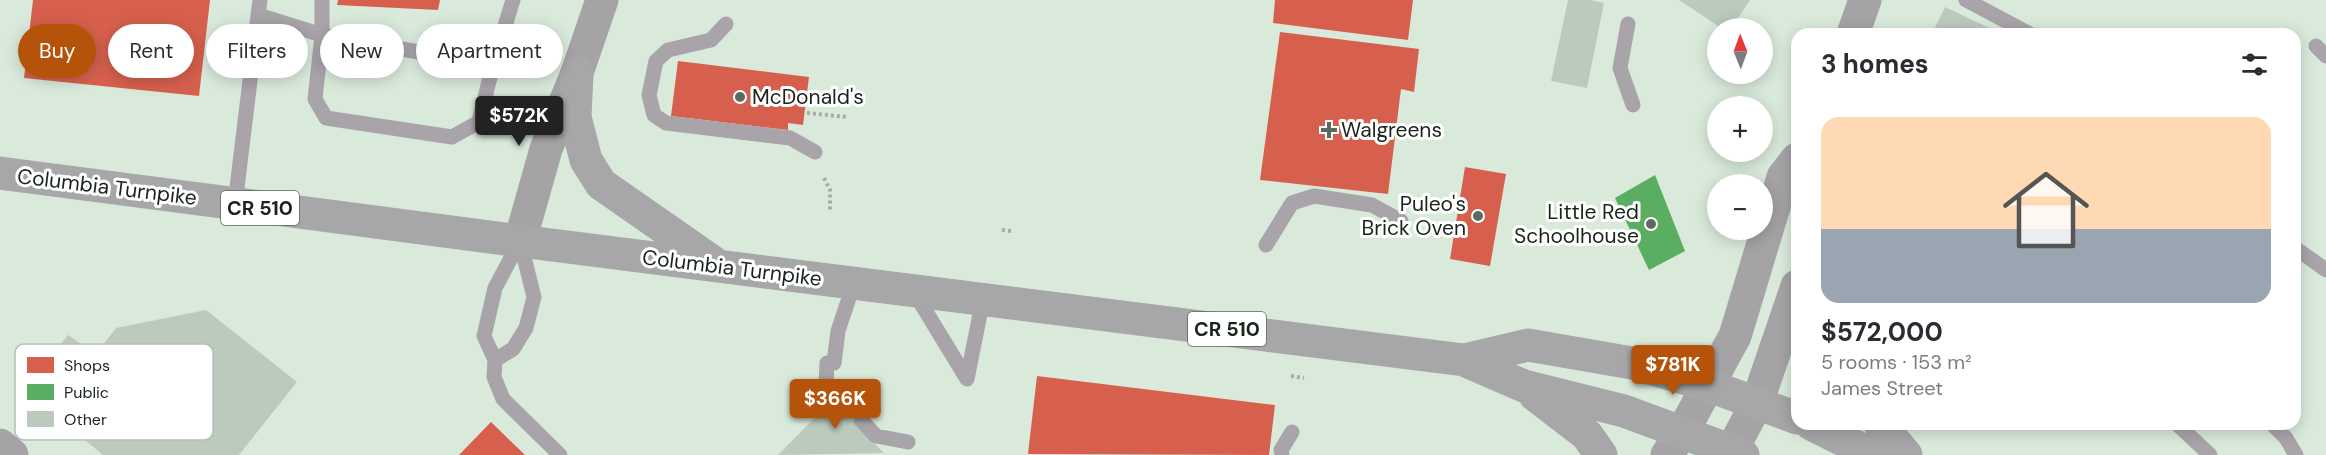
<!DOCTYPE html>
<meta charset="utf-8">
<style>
body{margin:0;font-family:"DM Sans",sans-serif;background:#f2f2f3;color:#2b2b33;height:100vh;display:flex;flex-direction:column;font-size:22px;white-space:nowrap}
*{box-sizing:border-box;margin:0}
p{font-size:20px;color:#7c7c81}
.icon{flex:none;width:33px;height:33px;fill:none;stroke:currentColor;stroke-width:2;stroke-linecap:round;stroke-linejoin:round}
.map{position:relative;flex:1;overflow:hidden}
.side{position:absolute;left:1791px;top:28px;width:510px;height:402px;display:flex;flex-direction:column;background:#fff;border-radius:18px;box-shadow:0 3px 15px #0003}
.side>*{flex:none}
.banner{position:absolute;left:18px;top:24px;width:570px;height:54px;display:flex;gap:12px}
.needle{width:39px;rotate:359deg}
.tools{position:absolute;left:1707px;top:18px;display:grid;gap:12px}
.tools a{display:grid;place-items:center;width:66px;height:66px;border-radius:50%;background:#fff;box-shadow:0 3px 15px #0003;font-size:30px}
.price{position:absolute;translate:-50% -51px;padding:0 14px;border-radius:6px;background:#b45309;color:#fff;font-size:20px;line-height:39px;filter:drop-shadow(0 2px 3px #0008)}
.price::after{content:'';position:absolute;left:50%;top:36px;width:18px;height:14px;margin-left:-9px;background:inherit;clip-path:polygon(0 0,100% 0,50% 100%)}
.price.on{background:#222;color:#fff}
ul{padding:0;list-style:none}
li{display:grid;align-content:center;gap:12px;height:318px;padding:0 30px}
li+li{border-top:2px solid #e1e1e2}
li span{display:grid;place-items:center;height:186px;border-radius:18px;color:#555}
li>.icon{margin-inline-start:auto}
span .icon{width:108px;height:108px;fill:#fffc;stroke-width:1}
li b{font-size:26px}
h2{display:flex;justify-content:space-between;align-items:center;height:72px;padding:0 30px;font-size:26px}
.pill{padding:0 21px;border-radius:27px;background:#fff;box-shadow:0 3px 15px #0003;font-size:21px;line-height:54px}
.pill.on{background:#b45309;color:#fff}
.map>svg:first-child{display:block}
.shops{fill:#d6604d}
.public{fill:#5aae61}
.building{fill:#bccabe}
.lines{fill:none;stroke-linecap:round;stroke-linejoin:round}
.path{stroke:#a9aaa9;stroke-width:4;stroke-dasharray:3 3;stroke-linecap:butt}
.lane{stroke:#a9a4a9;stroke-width:15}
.secondary{stroke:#a6a3a6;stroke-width:33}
.primary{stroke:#a7a6a8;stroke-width:33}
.poi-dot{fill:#5c695e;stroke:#fff;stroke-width:2}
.labels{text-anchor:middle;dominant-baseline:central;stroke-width:6;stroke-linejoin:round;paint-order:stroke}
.shield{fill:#fff;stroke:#5e665f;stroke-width:1.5}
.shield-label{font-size:20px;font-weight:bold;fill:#19241a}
.poi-label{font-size:21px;fill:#19241a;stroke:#fff;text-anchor:start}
.street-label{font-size:21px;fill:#19241a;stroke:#fff}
.key{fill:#fff;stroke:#babdba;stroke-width:1.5}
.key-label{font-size:16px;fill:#19241a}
</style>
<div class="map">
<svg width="2326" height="455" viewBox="0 0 2326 455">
<rect width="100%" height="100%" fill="#d9eadb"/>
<path class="shops" d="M 33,0 L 210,0 L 199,96 L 24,78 Z
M 338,0 L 440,0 L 438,10 L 337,5 Z
M 1275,0 L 1413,0 L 1408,40 L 1273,23 Z
M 1280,32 L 1419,49 L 1414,92 L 1401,89 L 1388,194 L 1260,180 Z
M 678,61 L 809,77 L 803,125 L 788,123 L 788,130 L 671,116 Z
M 1465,167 L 1506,174 L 1490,266 L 1450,259 Z
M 1037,376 L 1275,405 L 1269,455 L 1028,454 Z
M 491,422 L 525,455 L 459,455 Z"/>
<path class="public" d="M 1655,175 L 1685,251 L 1649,270 L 1615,198 Z"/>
<path class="building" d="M 1568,0 L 1590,0 L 1604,3 L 1587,88 L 1551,81 Z
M 1679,0 L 1750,0 L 1731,28 L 1721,28 Z
M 1945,7 L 2002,34 L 1932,34 Z
M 206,310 L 297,382 L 239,455 L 103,455 L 24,390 L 68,335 L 96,354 L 116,328 Z
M 845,387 L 870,411 L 856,425 L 884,453 L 778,455 Z"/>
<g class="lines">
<path class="path" d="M 807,113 L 847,117
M 824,178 L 830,190 L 830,210
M 1002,230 L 1011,231
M 1291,376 L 1304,378"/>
<path class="lane" d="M 322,0 L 322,35 L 315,99 L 326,118 L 452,137 L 479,122 L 493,65
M 1966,0 L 2030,34
M 258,15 L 260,0
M 726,24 L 711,40 L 668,50 L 656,61 L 649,95 L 654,115 L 666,123 L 790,138 L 815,152
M 1628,24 L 1620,68 L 1633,105
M 2316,46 L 2326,56
M 235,204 L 258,15 L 322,35 L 493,65 L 513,0
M 520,241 L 495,288 L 484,336 L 495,360 L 494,377 L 503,399 L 560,455
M 1266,245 L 1292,203 L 1314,196 L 1372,205 L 1401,221
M 2295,248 L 2326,270
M 914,292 L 967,379
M 495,360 L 513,349 L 526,328 L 534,297 L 520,241
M 827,363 L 826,383 L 837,395
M 834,363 L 838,331 L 854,283
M 967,379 L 983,299
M 861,420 L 876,436 L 908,442
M 2177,424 L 2210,455
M 2272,424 L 2286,438 L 2296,455
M 1282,455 L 1281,450 L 1292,432"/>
<path class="secondary" d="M 1853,34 L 1865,0
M 520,241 L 546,149 L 577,73 L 602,0
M 0,445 L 12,455
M 1667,455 L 1683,431 L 1735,336 L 1783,177 L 1797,159
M 1729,455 L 1757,403 L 1797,286"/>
<path class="primary" d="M 577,73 L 575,117 L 586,160 L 601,184 L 713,262
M 0,173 L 520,241 L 1464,360 L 1524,386 L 1624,411 L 1743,455
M 1464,360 L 1528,345 L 1632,363 L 1707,385 L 1797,418
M 1535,395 L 1587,435 L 1601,455
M 1811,424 L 1873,455
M 1880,424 L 1906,455"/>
</g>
<g class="poi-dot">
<circle cx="740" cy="97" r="6"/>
<path d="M1326 121h6v6h6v6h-6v6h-6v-6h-6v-6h6z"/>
<circle cx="1478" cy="216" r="6"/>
<circle cx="1651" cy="224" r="6"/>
</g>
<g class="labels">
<g class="shield">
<rect x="221" y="191" width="78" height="34" rx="4.5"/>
<rect x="1188" y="312" width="78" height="34" rx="4.5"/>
</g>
<g class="shield-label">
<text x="260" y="208">CR 510</text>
<text x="1227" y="329">CR 510</text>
</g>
<g class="poi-label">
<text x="752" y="97">McDonald's</text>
<text x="1341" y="130">Walgreens</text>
<text x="1466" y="204" text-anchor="end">Puleo's<tspan x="1466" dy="24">Brick Oven</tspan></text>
<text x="1639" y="212" text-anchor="end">Little Red<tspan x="1639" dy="24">Schoolhouse</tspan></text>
</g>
<g class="street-label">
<text transform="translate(107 187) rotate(7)">Columbia Turnpike</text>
<text transform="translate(732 268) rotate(7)">Columbia Turnpike</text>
</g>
</g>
<rect x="15" y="344" width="198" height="96" rx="9" class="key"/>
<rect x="27" y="357" width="27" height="16" fill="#d6604d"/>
<rect x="27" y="384" width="27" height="16" fill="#5aae61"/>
<rect x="27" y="411" width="27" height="16" fill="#bccabe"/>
<g class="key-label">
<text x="64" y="371">Shops</text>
<text x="64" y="398">Public</text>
<text x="64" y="425">Other</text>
</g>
</svg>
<div class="tools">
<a><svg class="needle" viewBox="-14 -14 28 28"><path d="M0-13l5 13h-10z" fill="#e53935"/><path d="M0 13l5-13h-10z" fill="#7c7c81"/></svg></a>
<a>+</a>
<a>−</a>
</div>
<b class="price on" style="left:519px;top:147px">$572K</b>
<b class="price" style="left:1673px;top:396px">$781K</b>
<b class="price" style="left:835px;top:430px">$366K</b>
<div class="banner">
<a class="pill on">Buy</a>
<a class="pill">Rent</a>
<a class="pill">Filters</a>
<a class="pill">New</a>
<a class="pill">Apartment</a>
</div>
<section class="side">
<h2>3 homes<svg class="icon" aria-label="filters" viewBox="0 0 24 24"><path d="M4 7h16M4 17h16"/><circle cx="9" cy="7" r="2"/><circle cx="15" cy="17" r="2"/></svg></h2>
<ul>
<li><span style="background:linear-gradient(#ffd9b3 60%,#9aa5b1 0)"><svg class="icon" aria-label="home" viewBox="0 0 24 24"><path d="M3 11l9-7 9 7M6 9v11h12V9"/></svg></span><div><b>$572,000</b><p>5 rooms · 153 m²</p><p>James Street</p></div></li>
</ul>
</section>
</div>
